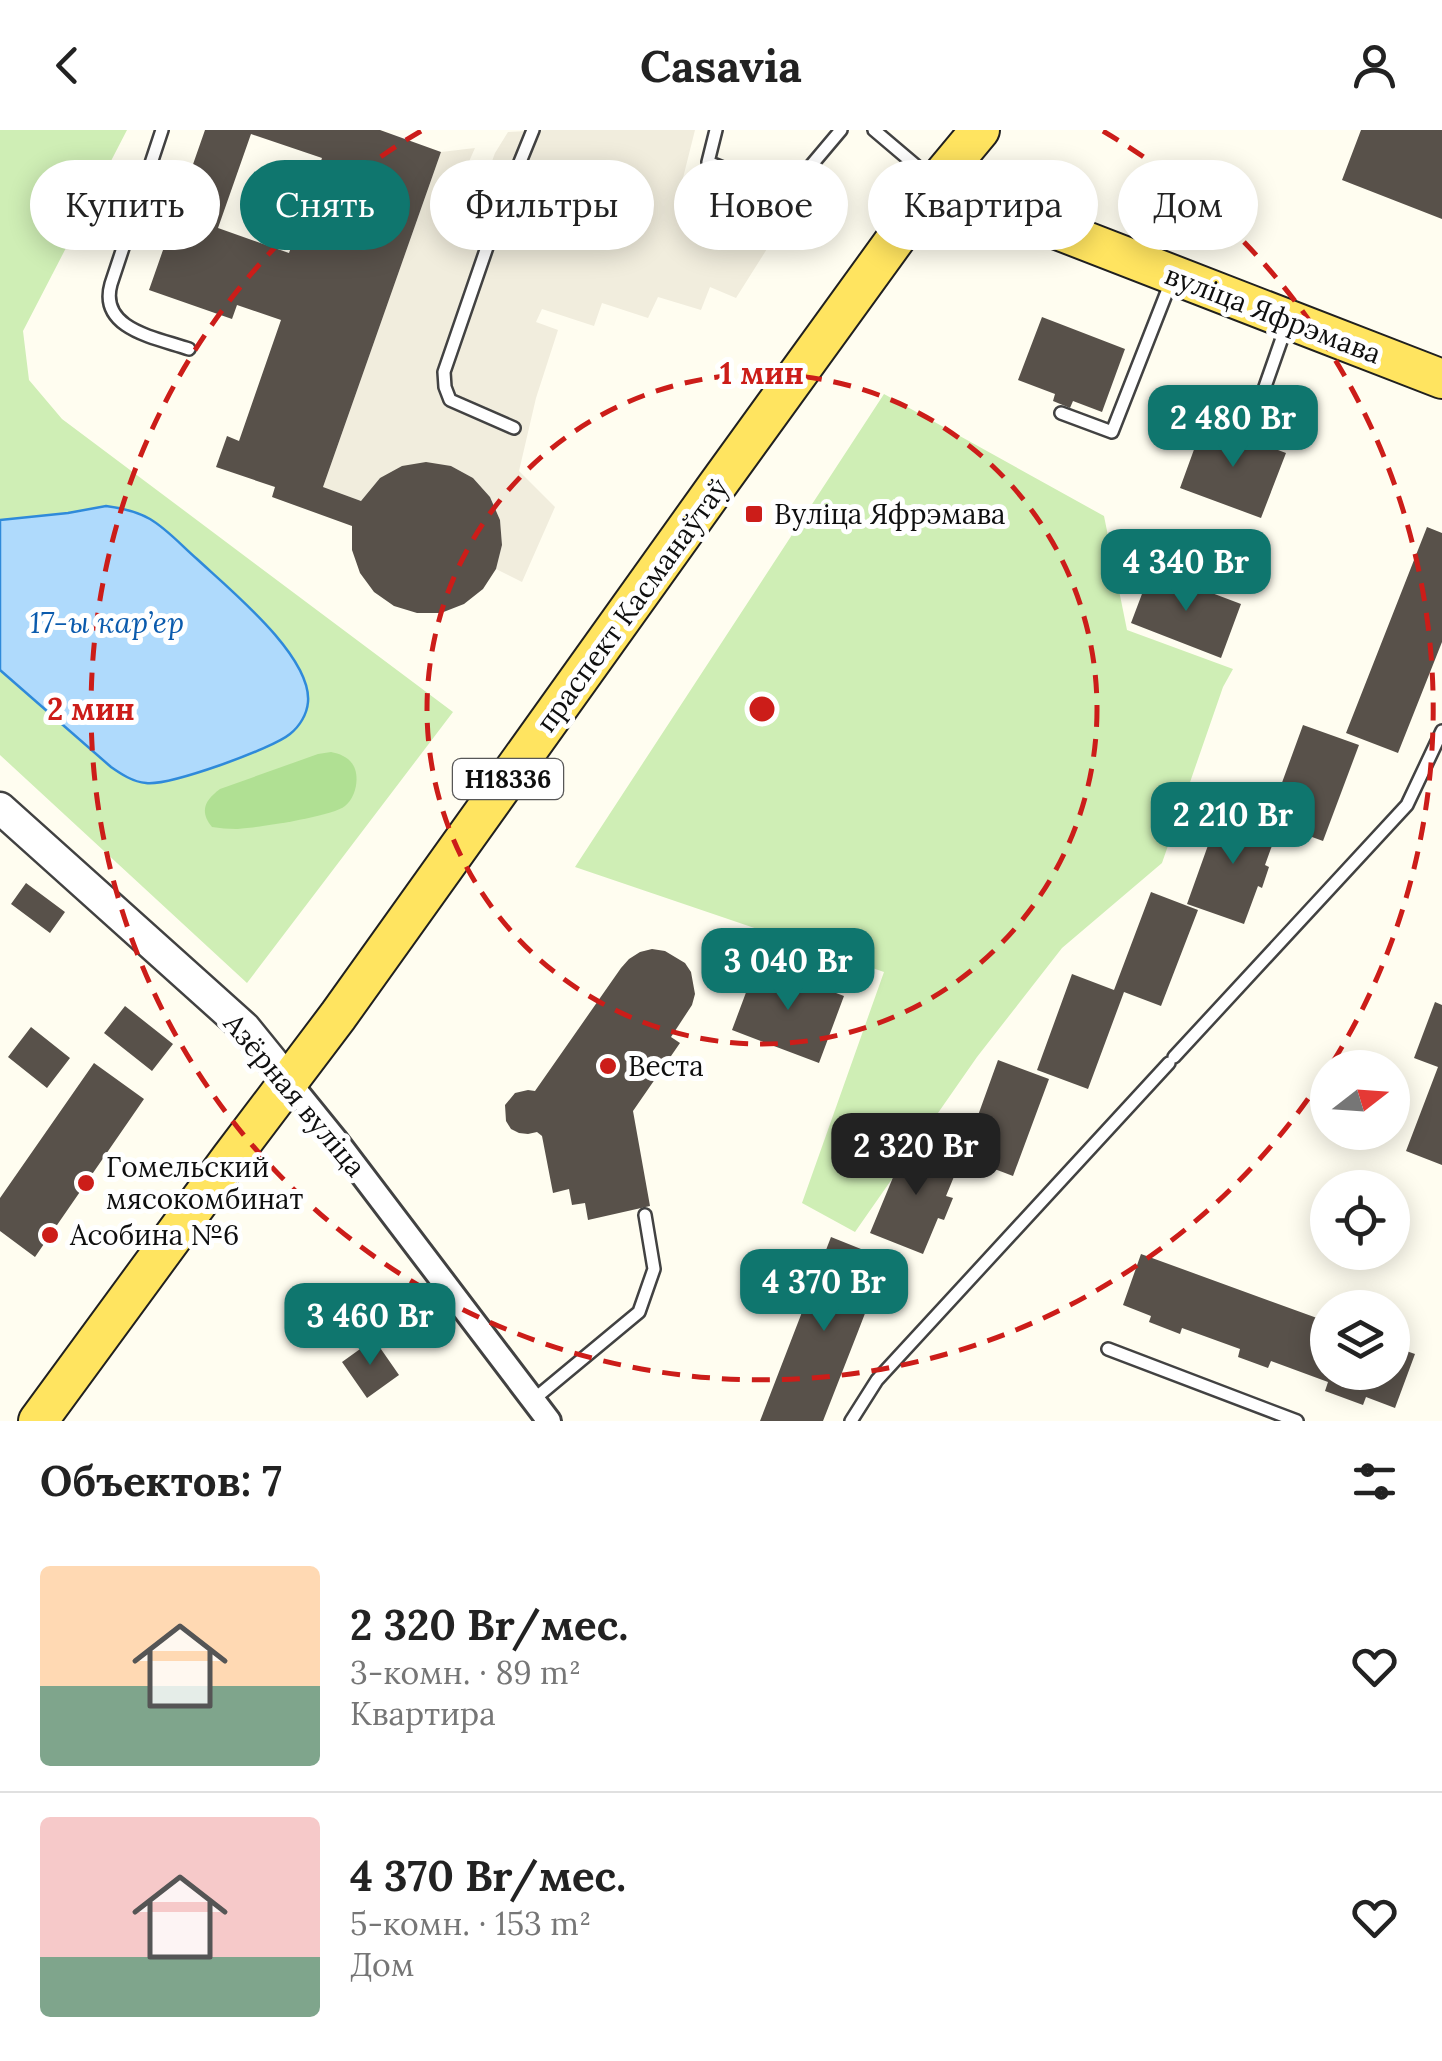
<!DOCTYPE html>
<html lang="ru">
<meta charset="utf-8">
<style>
body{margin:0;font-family:Lora,serif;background:#f6f6f6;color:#222;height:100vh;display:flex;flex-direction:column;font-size:38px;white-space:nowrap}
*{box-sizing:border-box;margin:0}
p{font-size:32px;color:#767676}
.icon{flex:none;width:55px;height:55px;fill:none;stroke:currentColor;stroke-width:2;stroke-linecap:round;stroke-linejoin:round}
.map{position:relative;height:1291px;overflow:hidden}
.drawer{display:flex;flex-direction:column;background:#fff;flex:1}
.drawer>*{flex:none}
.banner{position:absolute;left:30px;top:30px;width:1382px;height:90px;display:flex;gap:20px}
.needle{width:65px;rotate:73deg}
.buttons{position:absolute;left:1310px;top:920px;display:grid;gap:20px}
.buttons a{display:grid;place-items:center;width:100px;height:100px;border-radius:50%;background:#fff;box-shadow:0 5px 25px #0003;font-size:50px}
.price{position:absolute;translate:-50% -85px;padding:0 22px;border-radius:20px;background:#0f766e;color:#fff;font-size:32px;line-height:65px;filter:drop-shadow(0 2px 5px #0008)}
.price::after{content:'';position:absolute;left:50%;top:60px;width:30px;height:22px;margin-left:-15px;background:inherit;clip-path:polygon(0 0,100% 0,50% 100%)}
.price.current{background:#222;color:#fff}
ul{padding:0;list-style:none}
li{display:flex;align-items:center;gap:30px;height:250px;padding:0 40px}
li+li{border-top:2px solid #e0e0e0}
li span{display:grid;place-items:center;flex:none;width:280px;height:200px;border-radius:10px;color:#555}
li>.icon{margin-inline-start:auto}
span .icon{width:120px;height:120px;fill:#fffc;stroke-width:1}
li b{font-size:42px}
h2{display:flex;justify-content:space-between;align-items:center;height:120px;padding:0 40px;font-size:42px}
.pill{padding:0 35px;border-radius:45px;background:#fff;box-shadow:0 5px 25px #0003;font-size:35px;line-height:90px}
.pill.current{background:#0f766e;color:#fff}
header{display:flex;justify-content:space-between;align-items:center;height:130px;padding:0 40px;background:#fff;font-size:45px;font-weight:800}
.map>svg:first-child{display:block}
.green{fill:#cfeeb5}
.forest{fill:#b0e093}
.plaza{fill:#f1eddd}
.water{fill:#afdafc;stroke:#2f8ada;stroke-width:2.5}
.building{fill:#58514a;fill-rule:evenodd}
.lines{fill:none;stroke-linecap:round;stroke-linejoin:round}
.service-casing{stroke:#424242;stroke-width:16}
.minor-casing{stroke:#424242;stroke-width:28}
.tertiary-casing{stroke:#424242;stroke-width:35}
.primary-casing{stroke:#202020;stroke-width:42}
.service{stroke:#fff;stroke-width:11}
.minor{stroke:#fff;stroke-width:22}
.tertiary{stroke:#fff;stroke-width:30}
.primary{stroke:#ffe460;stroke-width:38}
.ring{fill:none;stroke:#cc1d19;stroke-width:5;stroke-dasharray:18 12}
.poi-dot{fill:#cc1d19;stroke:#fff;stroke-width:4}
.labels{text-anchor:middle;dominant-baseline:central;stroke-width:10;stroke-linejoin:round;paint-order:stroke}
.shield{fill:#fff;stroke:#575757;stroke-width:2.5}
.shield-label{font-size:25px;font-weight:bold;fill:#0f0f0f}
.street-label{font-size:28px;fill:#0f0f0f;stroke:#fff}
.poi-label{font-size:28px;fill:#0f0f0f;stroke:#fff;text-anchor:start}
.water-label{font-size:30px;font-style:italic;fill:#0b5bad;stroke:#fff}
.centre{fill:#cc1d19;stroke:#fff;stroke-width:5}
.ring-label{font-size:30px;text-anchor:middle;font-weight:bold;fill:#cc1d19;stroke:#fff;stroke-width:10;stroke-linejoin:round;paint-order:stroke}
</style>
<header><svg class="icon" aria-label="back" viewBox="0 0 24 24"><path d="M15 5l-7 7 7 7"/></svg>Casavia<svg class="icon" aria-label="person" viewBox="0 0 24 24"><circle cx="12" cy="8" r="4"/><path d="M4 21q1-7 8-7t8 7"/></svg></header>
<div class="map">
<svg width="1442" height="1291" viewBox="0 0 1442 1291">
<rect width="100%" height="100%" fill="#fffdf0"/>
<path class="green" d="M 0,0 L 127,0 L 23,201 L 29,250 L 62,289 L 453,582 L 247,853 L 0,625 Z
M 884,264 L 1104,386 L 1127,500 L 1233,539 L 1223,557 L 1162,733 L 1062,818 L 977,927 L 855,1102 L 802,1073 L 884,842 L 575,737 Z"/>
<path class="forest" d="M 331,622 C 341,624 351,628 355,639 C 359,651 355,668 345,676 C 331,687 255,698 236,699 C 228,699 220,698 212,697 C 199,681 205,670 220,659 L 318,624 Z"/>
<path class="plaza" d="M 547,0 L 695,0 L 679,64 L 777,103 L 736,168 L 710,157 L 701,180 L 658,167 L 648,188 L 602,173 L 594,196 L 542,179 L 536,192 L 558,200 L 536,268 L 519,341 L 555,377 L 522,452 L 496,439 L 502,415 L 500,390 L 490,367 L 473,348 L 451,336 L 380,348 L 361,371 L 323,357 L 441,22 L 475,18 L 456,61 L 463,73 L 473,76 L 483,59 L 490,57 L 492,53 L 487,45 L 495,23 L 508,2 Z"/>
<path class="water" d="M 106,376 C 122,378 136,381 150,389 C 167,399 182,416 197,429 C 228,458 312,526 308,572 C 307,584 300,596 290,604 C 272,619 169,656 146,653 C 133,652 121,644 111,637 L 0,540 L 0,390 L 68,383 Z"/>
<path class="building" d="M 205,0 L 380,0 L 441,22 L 323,357 L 361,371 L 380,348 L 402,336 L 426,332 L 451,336 L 473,348 L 490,367 L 500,390 L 502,415 L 496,439 L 483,459 L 464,474 L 441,483 L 417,483 L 394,476 L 374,462 L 360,443 L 352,420 L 352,396 L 272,367 L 275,357 L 216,337 L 227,306 L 239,311 L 281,190 L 237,175 L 232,189 L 149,160 L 183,63 L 175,61 L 183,37 L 191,40 ZM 251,4 L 322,28 L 289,123 L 218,98 Z
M 1361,0 L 1442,0 L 1442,89 L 1342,50 Z
M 1042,187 L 1125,219 L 1102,282 L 1073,271 L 1070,278 L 1053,271 L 1055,264 L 1018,250 Z
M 1204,292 L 1286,323 L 1261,388 L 1180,358 Z
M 1427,397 L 1442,403 L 1442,512 L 1398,623 L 1346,603 Z
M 1151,440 L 1241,474 L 1221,528 L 1131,493 Z
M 1303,595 L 1359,615 L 1323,711 L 1268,691 Z
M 1221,679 L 1278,699 L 1265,735 L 1269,737 L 1262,758 L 1258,756 L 1244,794 L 1187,774 Z
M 26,753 L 65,782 L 50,803 L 11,774 Z
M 1151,762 L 1198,780 L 1161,876 L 1124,862 L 1088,959 L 1037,940 L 1072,844 L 1114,860 Z
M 652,819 L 665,821 L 685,833 L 691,842 L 695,864 L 692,875 L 671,907 L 680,913 L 633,981 L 650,1076 L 588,1090 L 585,1073 L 572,1075 L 569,1059 L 553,1063 L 542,1006 L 537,1002 L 528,1004 L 519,1003 L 511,999 L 506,991 L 505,975 L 515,963 L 528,960 L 535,961 L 621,838 L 629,829 L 640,822 Z
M 757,833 L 844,866 L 819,933 L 732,900 Z
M 1435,872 L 1442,875 L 1442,1035 L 1406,1021 L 1438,937 L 1414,928 Z
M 125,876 L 173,914 L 152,941 L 104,903 Z
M 31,897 L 70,928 L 47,958 L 8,927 Z
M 998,930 L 1049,949 L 1013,1046 L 963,1027 Z
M 94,933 L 144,969 L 35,1127 L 0,1101 L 0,1068 Z
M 908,1011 L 960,1032 L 946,1066 L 953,1068 L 944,1090 L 938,1088 L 923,1124 L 870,1103 Z
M 831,1107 L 886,1129 L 859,1199 L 823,1291 L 760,1291 Z
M 1141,1124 L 1328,1192 L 1328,1242 L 1392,1242 L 1392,1216 L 1415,1224 L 1395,1278 L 1366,1267 L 1363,1275 L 1325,1261 L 1328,1252 L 1271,1231 L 1268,1238 L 1238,1227 L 1240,1219 L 1182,1198 L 1180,1204 L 1149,1192 L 1151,1186 L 1123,1175 Z
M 374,1209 L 399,1245 L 367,1268 L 342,1232 Z"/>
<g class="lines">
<defs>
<path id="service" d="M 162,0 L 111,154 C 98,200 158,208 189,219
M 716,0 L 708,32 L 787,64 L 841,0
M 874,0 L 933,50
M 1061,283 L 1112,302 L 1172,149
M 514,298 L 450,270 L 445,257 L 444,242 L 496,91 L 533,0
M 1247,308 L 1287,194
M 1174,927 L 1407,675 L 1442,601
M 1108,1219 L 1297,1291
M 533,1270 L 639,1182 L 654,1139 L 645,1085
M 851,1291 L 877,1250 L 1169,933"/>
<path id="minor" d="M 288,951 L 335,1009 L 549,1291"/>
<path id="tertiary" d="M 0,678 L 245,898 L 288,951"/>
<path id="primary" d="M 936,53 L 1442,249
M 38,1291 L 230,1029 L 338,886 L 716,357 L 936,53 L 980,0"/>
</defs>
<use href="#service" class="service-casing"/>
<use href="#minor" class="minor-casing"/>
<use href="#tertiary" class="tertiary-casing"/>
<use href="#primary" class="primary-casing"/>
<use href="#service" class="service"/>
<use href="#minor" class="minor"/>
<use href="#tertiary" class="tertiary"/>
<use href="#primary" class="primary"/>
</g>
<g class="ring">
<circle cx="762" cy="579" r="335"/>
<path d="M1325 944A671 671 0 1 1 421 1M1103 1A671 671 0 0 1 1331 935"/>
</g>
<g class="poi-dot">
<rect x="744" y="374" width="20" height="20" rx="5"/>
<circle cx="608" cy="936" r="10"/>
<circle cx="86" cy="1053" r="10"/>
<circle cx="50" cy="1105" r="10"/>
</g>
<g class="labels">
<rect class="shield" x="453" y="629" width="110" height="40" rx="8"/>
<g class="shield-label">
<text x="508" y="649">Н18336</text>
</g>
<g class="street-label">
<text transform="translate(1273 184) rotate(21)">вуліца Яфрэмава</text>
<text transform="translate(632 475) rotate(-54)">праспект Касманаўтаў</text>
<text transform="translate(295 965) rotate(50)">Азёрная вуліца</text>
</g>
<g class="poi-label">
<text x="774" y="384">Вуліца Яфрэмава</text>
<text x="628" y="936">Веста</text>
<text x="106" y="1037">Гомельский<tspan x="106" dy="32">мясокомбинат</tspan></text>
<text x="70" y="1105">Асобина №6</text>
</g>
<g class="water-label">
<text x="107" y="492">17-ы кар’ер</text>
</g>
</g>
<circle cx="762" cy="579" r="15" class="centre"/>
<g class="ring-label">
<text x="762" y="254">1 мин</text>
<text x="91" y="590">2 мин</text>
</g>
</svg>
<div class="buttons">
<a><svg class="needle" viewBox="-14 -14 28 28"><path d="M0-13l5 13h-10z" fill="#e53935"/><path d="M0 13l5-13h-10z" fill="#767676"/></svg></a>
<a><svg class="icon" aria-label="locate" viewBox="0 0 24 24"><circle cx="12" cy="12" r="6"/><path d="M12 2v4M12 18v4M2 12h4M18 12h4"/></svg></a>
<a><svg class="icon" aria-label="layers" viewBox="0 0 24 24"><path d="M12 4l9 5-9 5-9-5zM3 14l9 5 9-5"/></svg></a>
</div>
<b class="price" style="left:1233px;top:340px">2 480 Br</b>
<b class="price" style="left:1186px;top:484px">4 340 Br</b>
<b class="price" style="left:1233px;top:737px">2 210 Br</b>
<b class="price" style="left:788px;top:883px">3 040 Br</b>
<b class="price current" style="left:916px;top:1068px">2 320 Br</b>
<b class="price" style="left:824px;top:1204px">4 370 Br</b>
<b class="price" style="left:370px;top:1238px">3 460 Br</b>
<div class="banner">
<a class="pill">Купить</a>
<a class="pill current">Снять</a>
<a class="pill">Фильтры</a>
<a class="pill">Новое</a>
<a class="pill">Квартира</a>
<a class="pill">Дом</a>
</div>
</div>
<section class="drawer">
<h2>Объектов: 7<svg class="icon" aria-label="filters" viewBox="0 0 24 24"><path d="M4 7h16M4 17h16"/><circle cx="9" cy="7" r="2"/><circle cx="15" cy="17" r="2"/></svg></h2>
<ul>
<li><span style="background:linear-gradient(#ffd9b3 60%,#7fa58c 0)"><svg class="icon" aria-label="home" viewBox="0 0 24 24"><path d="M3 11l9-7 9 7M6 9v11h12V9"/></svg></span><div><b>2 320 Br/мес.</b><p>3-комн. · 89 m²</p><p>Квартира</p></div><svg class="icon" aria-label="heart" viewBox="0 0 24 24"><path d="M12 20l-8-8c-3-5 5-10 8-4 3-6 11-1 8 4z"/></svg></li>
<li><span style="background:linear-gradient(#f6c9c9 70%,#7fa58c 0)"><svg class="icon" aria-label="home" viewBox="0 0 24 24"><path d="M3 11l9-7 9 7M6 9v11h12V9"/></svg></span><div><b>4 370 Br/мес.</b><p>5-комн. · 153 m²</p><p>Дом</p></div><svg class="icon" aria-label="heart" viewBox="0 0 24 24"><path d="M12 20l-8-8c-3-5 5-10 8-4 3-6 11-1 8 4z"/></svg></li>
</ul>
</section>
